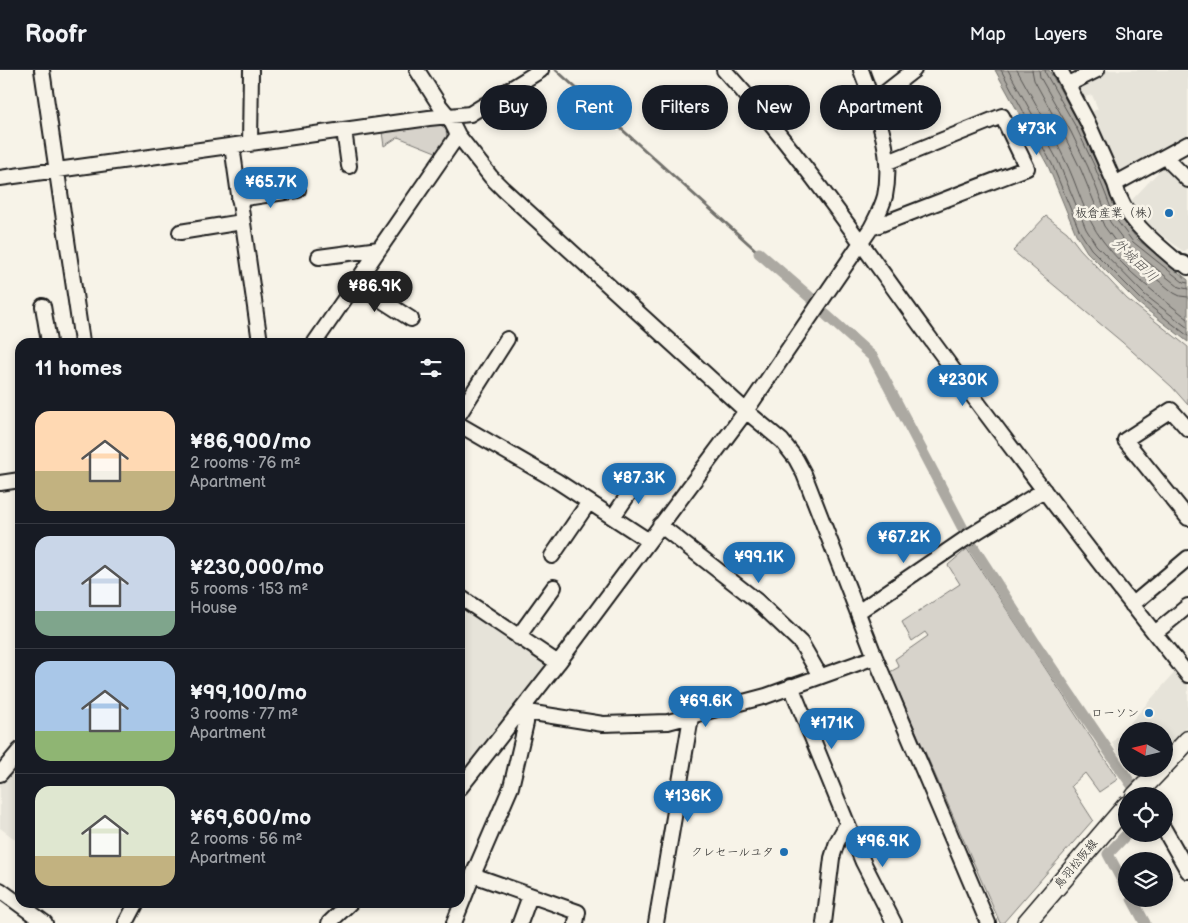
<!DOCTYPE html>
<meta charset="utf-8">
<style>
body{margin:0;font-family:"Balsamiq Sans","Klee One",sans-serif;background:#242831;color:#f1f3f6;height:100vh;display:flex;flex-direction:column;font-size:19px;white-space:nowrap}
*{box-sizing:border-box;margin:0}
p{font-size:16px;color:#9ea1a6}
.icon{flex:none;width:28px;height:28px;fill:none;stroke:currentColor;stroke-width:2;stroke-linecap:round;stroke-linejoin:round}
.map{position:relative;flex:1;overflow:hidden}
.details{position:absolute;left:15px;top:268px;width:450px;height:570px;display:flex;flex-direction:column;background:#171b24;border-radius:15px;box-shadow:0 2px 8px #0003}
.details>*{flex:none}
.guide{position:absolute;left:480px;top:15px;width:475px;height:45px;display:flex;gap:10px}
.needle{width:32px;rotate:278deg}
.controls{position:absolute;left:1118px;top:652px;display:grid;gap:10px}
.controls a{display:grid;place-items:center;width:55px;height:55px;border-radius:50%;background:#171b24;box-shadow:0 2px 8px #0003;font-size:25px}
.price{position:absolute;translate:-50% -42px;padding:0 11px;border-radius:18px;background:#1f6fb2;color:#fff;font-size:16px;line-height:32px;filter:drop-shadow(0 1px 2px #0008)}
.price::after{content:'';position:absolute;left:50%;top:30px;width:15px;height:11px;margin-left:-8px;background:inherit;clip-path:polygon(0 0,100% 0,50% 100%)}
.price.selected{background:#222;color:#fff}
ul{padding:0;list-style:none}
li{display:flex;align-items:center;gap:15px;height:125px;padding:0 20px}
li+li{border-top:1px solid #363941}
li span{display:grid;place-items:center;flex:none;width:140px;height:100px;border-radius:15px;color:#555}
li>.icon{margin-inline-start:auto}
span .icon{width:60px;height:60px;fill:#fffc;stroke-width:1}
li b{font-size:21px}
h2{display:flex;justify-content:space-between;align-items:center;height:60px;padding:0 20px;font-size:21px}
.tag{padding:0 18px;border-radius:22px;background:#171b24;box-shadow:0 2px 8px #0003;font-size:18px;line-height:45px}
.tag.selected{background:#1f6fb2;color:#fff}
header{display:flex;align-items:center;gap:30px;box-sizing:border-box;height:70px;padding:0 25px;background:#171b24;border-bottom:1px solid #363941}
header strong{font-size:24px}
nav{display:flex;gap:28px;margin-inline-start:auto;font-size:18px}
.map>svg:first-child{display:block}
.built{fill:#e6e3d9}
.green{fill:#d7d3cb;stroke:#7a7874}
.water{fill:#aca9a2;stroke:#72716c}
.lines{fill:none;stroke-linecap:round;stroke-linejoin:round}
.shore{stroke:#565452;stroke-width:1}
.stream{stroke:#72716c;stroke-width:3}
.canal{stroke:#aca9a2;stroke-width:11}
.minor-casing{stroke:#1c1c1c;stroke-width:18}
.major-casing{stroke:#1c1c1c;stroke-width:21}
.minor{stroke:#f7f3e8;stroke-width:14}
.major{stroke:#f7f3e8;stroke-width:18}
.poi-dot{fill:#1f6fb2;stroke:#f7f3e8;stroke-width:2}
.labels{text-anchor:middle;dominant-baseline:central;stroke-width:5;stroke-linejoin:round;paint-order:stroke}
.poi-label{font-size:12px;fill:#1c1c1c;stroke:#f7f3e8;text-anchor:end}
.street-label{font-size:12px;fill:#1c1c1c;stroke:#f7f3e8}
.water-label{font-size:14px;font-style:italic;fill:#565452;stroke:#f7f3e8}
</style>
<header>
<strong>Roofr</strong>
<nav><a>Map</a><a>Layers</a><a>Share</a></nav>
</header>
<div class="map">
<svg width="1188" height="853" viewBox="0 0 1188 853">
<rect width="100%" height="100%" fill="#f7f3e8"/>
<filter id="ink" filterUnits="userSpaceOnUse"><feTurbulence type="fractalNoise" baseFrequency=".02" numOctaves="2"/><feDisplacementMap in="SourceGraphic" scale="10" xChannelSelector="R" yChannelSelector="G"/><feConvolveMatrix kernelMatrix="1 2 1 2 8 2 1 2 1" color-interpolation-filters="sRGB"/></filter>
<g filter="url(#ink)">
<path class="built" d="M 1105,0 L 1188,0 L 1188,69 L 1122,105 L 1116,103 L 1091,42 L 1098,39 L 1092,25 L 1085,27 L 1078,13 Z
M 1164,96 L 1188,118 L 1188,178 L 1184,182 L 1155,160 L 1128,134 Z
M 460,533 L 548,590 L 547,594 L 460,707 Z
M 1177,600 L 1188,614 L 1188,656 L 1164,682 L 1164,661 L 1126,661 L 1126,696 L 1112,673 Z
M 8,702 L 20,710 L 20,773 L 0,758 L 0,712 Z"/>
<path class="green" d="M 439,54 L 446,59 L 447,68 L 438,83 L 398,67 L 384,76 L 382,62 Z
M 1046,146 L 1067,162 L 1080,179 L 1127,229 L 1188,277 L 1188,335 L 1172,317 L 1122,272 L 1013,181 Z
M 967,479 L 1118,709 L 1099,722 L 1085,703 L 1071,716 L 1093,750 L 1003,853 L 1000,853 L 890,602 L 899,597 L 895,589 L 928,566 L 925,562 L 912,571 L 902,552 L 960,514 L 948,495 Z"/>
<path class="water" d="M 995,0 L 1049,0 L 1081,57 L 1098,93 L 1119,145 L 1137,169 L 1188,210 L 1188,272 L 1138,233 L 1087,182 L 1076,164 L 1048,96 Z"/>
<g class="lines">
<path class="shore" d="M 1001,0 L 1052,94 L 1080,162 L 1091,179 L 1141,229 L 1188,266
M 1008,0 L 1058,91 L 1086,159 L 1096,175 L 1145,225 L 1188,258
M 1017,0 C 1033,29 1050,58 1064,88 C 1078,115 1084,147 1103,171 C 1126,202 1158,225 1188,249
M 1032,0 L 1034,10 L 1064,65 L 1081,100 L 1104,156 L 1124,183 L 1174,223 L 1180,226 L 1188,227
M 1039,0 L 1040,7 L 1071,62 L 1088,97 L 1110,152 L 1129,177 L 1179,217 L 1188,219
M 1045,0 L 1046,4 L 1077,59 L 1094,95 L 1115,148 L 1133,172 L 1183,212 L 1188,213"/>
<path class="stream" d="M 556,0 L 759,183"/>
<path class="canal" d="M 759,183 L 812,229
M 824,243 L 873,287 L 970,472 L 1035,573 L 1131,714
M 1126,818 L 1108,784 L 1127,764
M 1132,829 L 1145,853"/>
<defs>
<path id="minor" d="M 42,0 L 82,272
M 417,0 L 440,36 L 449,47 L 458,65 L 491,107 L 503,119 L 746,341 L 782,371 L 796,389 L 804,404 L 875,587 L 988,853
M 724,0 C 800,83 863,177 929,267 C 1013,381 1099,494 1188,605
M 1060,0 L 1087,51 L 1115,114 C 1123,148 1153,171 1179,193 L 1183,193 L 1188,197
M 1069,14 L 1097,0
M 873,32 L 914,0
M 344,60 L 349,96
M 250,74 L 251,0
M 232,76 L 260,272
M 1165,87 L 1188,110
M 0,108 L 429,48 L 470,44 L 541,0
M 1115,114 L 1188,74
M 239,129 L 298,120
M 871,158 L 1027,98 L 1002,46 L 888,92
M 180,162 L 242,152
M 319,187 L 379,179
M 355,213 L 411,249
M 43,236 L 49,272
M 315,272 L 458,65
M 460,343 L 507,269
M 460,355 L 557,411 L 649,471
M 1188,359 L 1171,340 L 1125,370 L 1188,448
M 0,413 L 20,410
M 613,447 L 641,406
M 660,455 L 757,531 L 801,573 L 820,606
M 552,486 L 589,432
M 460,527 L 558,593
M 1132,535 L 1188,488
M 858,542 L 965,469 L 1044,420
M 1155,563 L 1188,536
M 518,567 L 554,517
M 791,616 L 863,792 L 894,853
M 527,642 L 603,654 L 668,652 L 766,626 L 875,587
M 0,704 L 20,680
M 460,718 L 558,593 L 746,341 L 871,158 C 876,148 882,138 885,126 C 894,82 876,41 861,0
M 1164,759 L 1188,801
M 473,805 L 578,842 L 576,853
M 0,820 L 45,853
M 126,853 L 137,832
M 329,853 L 351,832
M 454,853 L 473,805 L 511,717 L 526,653 L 527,634
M 520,853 L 530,826
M 656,853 L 691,647
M 824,853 L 832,788 L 837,772 L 847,754"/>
<path id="major" d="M 1164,696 L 1188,670
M 1135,726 L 1161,699
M 1026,853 L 1126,736"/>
</defs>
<use href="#minor" class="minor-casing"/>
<use href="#major" class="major-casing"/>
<use href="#minor" class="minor"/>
<use href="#major" class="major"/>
</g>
</g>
<g class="poi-dot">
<circle cx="1169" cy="143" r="5"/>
<circle cx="1149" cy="643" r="5"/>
<circle cx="784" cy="782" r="5"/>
</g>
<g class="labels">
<g class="poi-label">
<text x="1159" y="143">板倉産業（株）</text>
<text x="1139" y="643">ローソン</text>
<text x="774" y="782">クレセールユタ</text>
</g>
<g class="street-label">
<text transform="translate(1076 794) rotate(-50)">鳥羽松阪線</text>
</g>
<g class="water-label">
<text transform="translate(1135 190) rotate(44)">外城田川</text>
</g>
</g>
</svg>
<div class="controls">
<a><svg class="needle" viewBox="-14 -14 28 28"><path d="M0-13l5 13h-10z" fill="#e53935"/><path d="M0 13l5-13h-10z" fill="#9ea1a6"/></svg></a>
<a><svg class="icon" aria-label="locate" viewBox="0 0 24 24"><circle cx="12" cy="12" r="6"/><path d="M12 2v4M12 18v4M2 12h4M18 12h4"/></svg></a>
<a><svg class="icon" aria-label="layers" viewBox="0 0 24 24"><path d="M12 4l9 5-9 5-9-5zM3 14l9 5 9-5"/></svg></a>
</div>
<b class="price" style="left:1037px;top:86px">¥73K</b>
<b class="price" style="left:271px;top:139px">¥65.7K</b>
<b class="price selected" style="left:375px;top:243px">¥86.9K</b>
<b class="price" style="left:963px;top:337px">¥230K</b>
<b class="price" style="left:639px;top:435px">¥87.3K</b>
<b class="price" style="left:904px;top:494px">¥67.2K</b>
<b class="price" style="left:759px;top:514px">¥99.1K</b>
<b class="price" style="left:706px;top:658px">¥69.6K</b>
<b class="price" style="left:832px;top:680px">¥171K</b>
<b class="price" style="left:688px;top:753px">¥136K</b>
<b class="price" style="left:883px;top:798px">¥96.9K</b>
<div class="guide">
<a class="tag">Buy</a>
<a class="tag selected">Rent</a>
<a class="tag">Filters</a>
<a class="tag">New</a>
<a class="tag">Apartment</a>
</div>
<section class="details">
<h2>11 homes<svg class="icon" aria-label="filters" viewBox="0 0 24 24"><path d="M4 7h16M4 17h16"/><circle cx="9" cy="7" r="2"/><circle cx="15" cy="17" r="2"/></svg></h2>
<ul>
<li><span style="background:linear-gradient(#ffd9b3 60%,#c2b280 0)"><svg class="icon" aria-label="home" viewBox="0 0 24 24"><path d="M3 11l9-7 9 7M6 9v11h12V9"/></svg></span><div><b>¥86,900/mo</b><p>2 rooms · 76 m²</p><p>Apartment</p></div></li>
<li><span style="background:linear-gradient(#c9d6e8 75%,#7fa58c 0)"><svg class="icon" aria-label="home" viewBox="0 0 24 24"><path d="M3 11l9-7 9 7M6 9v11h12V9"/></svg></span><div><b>¥230,000/mo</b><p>5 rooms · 153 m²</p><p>House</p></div></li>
<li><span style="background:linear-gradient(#a9c7e8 70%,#8fb573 0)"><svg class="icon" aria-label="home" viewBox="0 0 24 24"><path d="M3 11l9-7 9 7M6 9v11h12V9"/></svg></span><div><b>¥99,100/mo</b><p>3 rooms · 77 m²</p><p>Apartment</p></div></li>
<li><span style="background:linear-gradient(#dfe7d0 70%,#c2b280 0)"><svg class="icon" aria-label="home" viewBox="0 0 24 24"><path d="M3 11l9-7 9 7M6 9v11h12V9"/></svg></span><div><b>¥69,600/mo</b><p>2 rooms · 56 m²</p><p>Apartment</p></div></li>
</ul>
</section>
</div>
